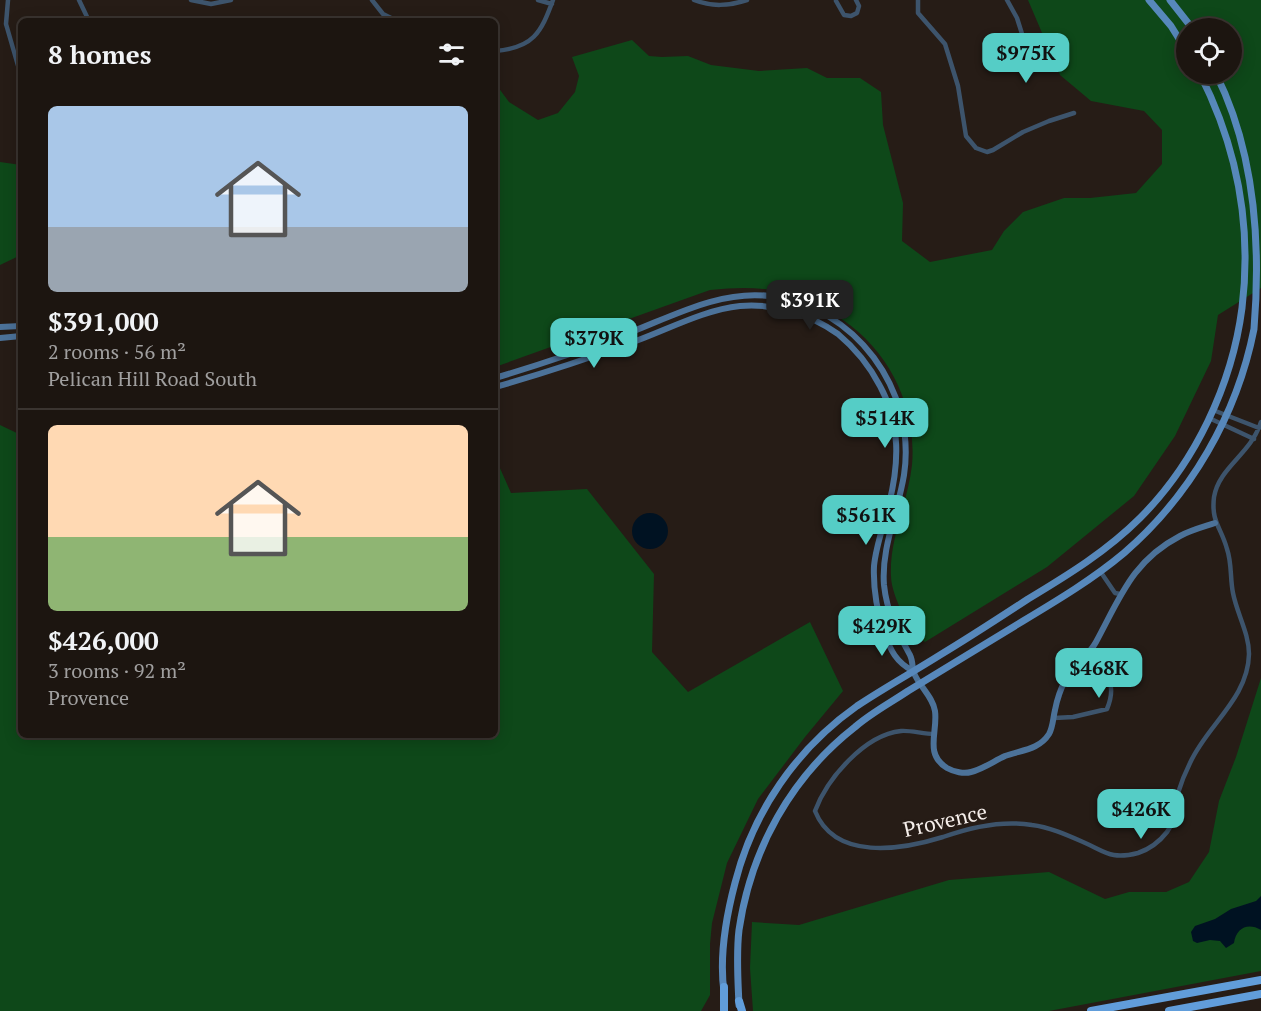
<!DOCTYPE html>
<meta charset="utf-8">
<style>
body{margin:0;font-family:"PT Serif",serif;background:#251e19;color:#f1f3f6;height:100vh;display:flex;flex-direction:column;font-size:22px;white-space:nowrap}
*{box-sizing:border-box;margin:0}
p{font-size:20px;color:#a09f9f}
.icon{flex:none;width:33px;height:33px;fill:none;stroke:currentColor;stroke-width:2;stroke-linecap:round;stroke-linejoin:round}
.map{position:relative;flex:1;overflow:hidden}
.panel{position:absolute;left:18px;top:18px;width:480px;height:720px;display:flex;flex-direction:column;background:#1c1510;border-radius:9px;box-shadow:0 3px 15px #0003,0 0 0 2px #3a3430}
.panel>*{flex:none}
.tools{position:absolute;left:1176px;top:18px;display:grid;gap:12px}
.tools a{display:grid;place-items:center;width:66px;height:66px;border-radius:50%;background:#1c1510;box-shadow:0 3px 15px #0003,0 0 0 2px #3a3430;font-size:30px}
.price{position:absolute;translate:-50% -51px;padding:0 14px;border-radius:12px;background:#55cdc6;color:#111;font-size:20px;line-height:39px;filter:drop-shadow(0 2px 3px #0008)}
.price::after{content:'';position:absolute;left:50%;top:36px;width:18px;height:14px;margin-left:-9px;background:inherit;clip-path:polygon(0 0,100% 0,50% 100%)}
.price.current{background:#222;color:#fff}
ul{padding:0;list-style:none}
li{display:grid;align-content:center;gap:12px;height:318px;padding:0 30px}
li+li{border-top:2px solid #3a3430}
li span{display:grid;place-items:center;height:186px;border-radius:9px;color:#555}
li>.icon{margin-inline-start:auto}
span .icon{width:108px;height:108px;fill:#fffc;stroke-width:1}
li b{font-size:26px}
h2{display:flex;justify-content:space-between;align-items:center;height:72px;padding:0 30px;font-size:26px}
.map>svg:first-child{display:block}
.green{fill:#0e4819;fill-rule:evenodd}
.water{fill:#001222}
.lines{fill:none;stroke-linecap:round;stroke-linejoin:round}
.street{stroke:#3d546c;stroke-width:4.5}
.secondary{stroke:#4c7299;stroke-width:6}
.primary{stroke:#5788bb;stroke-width:7}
.highway{stroke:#619dda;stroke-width:8}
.labels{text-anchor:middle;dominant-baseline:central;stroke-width:4.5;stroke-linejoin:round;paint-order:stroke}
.street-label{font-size:21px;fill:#f5eeea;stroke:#261c16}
</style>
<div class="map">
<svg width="1261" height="1011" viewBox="0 0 1261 1011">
<rect width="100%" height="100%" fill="#261c16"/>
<path class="green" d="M 1028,0 L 1261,0 L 1261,288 L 1218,315 L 1211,361 L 1175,436 L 1134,496 L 1047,567 L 925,642 C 909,633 909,628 901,611 C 897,601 891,587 891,576 C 889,539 908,502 912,465 C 917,408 890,352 843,320 C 797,290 764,284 710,290 L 495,367 L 495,83 L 509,102 L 538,120 L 558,113 L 575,92 L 579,76 L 572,57 L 632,40 L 649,56 L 662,57 L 688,56 L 711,65 L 759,71 L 807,68 L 827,78 L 860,78 L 881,92 L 883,125 L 903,203 L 902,241 L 930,262 L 992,250 L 1004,231 L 1023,212 L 1064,198 L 1090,198 L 1136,193 L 1162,164 L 1162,130 L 1144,111 L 1091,101 L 1060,75 ZM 1186,28 L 1232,28 L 1232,74 L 1186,74 Z
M 0,162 L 21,165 L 21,255 L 0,265 Z
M 0,425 L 21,435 L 21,735 L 495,735 L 495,457 L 511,493 L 587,489 L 654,574 L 652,652 L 688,692 L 810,622 L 843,691 L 805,737 L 758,799 L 727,863 L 712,923 L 710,944 L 710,995 L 701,1011 L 0,1011 Z
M 1261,678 L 1261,971 L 1049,1011 L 753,1011 L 750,968 L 752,922 L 799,925 L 949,880 L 1049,872 L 1105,899 L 1129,892 L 1166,892 L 1189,882 L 1209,852 L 1219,801 L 1236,757 Z"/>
<path class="water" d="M632 531a18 18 0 1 1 36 0a18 18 0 1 1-36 0Z
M 1261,896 L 1261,930 C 1248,922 1236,928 1234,943 L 1226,948 L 1220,941 L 1210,940 L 1197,943 L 1193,941 L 1191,932 L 1195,926 L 1215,919 L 1231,909 L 1256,901 Z"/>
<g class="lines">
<path class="street" d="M 8,0 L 6,24 L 21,76
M 79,0 L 89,21
M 191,0 L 211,4 L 231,0
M 372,0 L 383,14 L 397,21
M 538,0 L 552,4
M 694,0 C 712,7 728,6 747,0
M 918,0 L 918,13 L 945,44 L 958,86 L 966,136 L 976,148 L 987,152 L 993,150 L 1023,132 L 1049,121 L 1074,113
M 1007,0 L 1017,18 L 1028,53 L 1035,66 L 1032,71 L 1026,72 L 1021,70 L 1019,64 L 1028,53
M 836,1 L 844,15 L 851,16 L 857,13 L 859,6 L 856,0
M 495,51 C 533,48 541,33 553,0
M 1213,410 L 1259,428
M 1209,418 L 1254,439
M 1100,571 L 1115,593 L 1120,594
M 1054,718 L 1073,717 L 1107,709 C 1118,683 1106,672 1089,653
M 934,734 C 924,734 909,730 901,731 C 864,735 827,779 815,811 C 835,861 901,850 943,837 C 971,827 1002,820 1032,825 C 1049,827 1067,835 1083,842 C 1106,852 1111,860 1138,853 C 1150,849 1160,841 1167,832 C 1176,820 1175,807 1178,793 C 1181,783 1185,773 1190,763 C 1207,725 1248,699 1249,654 C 1249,633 1237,614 1233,593 C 1230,579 1232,563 1227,549 C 1221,527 1211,522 1214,497 C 1219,467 1251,454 1261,422"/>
<path class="secondary" d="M 0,327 L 21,326
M 0,338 L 21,336
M 495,378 C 539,365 583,350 626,334 C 671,317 719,290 769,296 C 855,306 917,390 904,475 C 898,512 881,548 884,585 C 887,613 897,631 910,655 C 913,661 912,667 914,673 C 919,686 933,697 935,711 C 938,732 924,754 947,768 C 954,772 964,774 971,772 C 983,769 994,761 1005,756 C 1021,750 1039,750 1049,734 C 1053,727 1053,718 1055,710 C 1057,700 1060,690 1065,681 C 1073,666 1088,657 1096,642 C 1120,598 1132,561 1180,536 C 1191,530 1203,527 1215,523
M 495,387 C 542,374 587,359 633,342 C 667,330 703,310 740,306 C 774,303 810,314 838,334 C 856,349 869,365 880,386 C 901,424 899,464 889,504 C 884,525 876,545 874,566 C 873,589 877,611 884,633 C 891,651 896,662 913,671"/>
<path class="primary" d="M 1149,0 L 1171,26 L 1186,50
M 1170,0 L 1192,28
M 724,992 C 719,956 726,917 735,883 C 753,812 796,749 857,706 C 884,688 913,672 940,655 C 970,637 999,618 1028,599 C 1068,575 1107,551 1140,518 C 1195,463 1232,385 1242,308 C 1252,226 1237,147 1200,74
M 739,1005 C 738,980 736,955 739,930 C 751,849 791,777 855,727 C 871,713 890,703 908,691 C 946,668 985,644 1023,621 C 1058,600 1093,579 1124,553 C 1191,495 1237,415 1254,329 C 1261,243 1255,152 1216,74"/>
<path class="highway" d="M 724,987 L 724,1011
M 739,1001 L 742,1011
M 1091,1011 L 1261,980
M 1169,1011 L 1261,994"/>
</g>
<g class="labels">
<g class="street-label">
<text transform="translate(945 820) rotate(-13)">Provence</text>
</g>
</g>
</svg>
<div class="tools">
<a><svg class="icon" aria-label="locate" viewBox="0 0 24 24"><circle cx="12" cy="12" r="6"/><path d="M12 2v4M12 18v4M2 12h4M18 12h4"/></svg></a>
</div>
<b class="price" style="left:1026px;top:84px">$975K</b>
<b class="price current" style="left:810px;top:331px">$391K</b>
<b class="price" style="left:594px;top:369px">$379K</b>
<b class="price" style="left:885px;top:449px">$514K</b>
<b class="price" style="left:866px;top:546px">$561K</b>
<b class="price" style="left:882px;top:657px">$429K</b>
<b class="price" style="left:1099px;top:699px">$468K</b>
<b class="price" style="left:1141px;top:840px">$426K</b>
<section class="panel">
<h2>8 homes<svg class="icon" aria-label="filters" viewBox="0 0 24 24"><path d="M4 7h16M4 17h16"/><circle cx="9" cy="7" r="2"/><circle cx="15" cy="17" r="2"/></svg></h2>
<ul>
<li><span style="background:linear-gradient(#a9c7e8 65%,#9aa5b1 0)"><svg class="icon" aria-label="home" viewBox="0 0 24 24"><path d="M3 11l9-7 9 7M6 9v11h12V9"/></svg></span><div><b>$391,000</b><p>2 rooms · 56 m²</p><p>Pelican Hill Road South</p></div></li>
<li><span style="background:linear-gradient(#ffd9b3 60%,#8fb573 0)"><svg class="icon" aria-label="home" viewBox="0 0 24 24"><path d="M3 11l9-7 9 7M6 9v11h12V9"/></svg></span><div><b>$426,000</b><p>3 rooms · 92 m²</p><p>Provence</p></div></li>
</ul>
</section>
</div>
